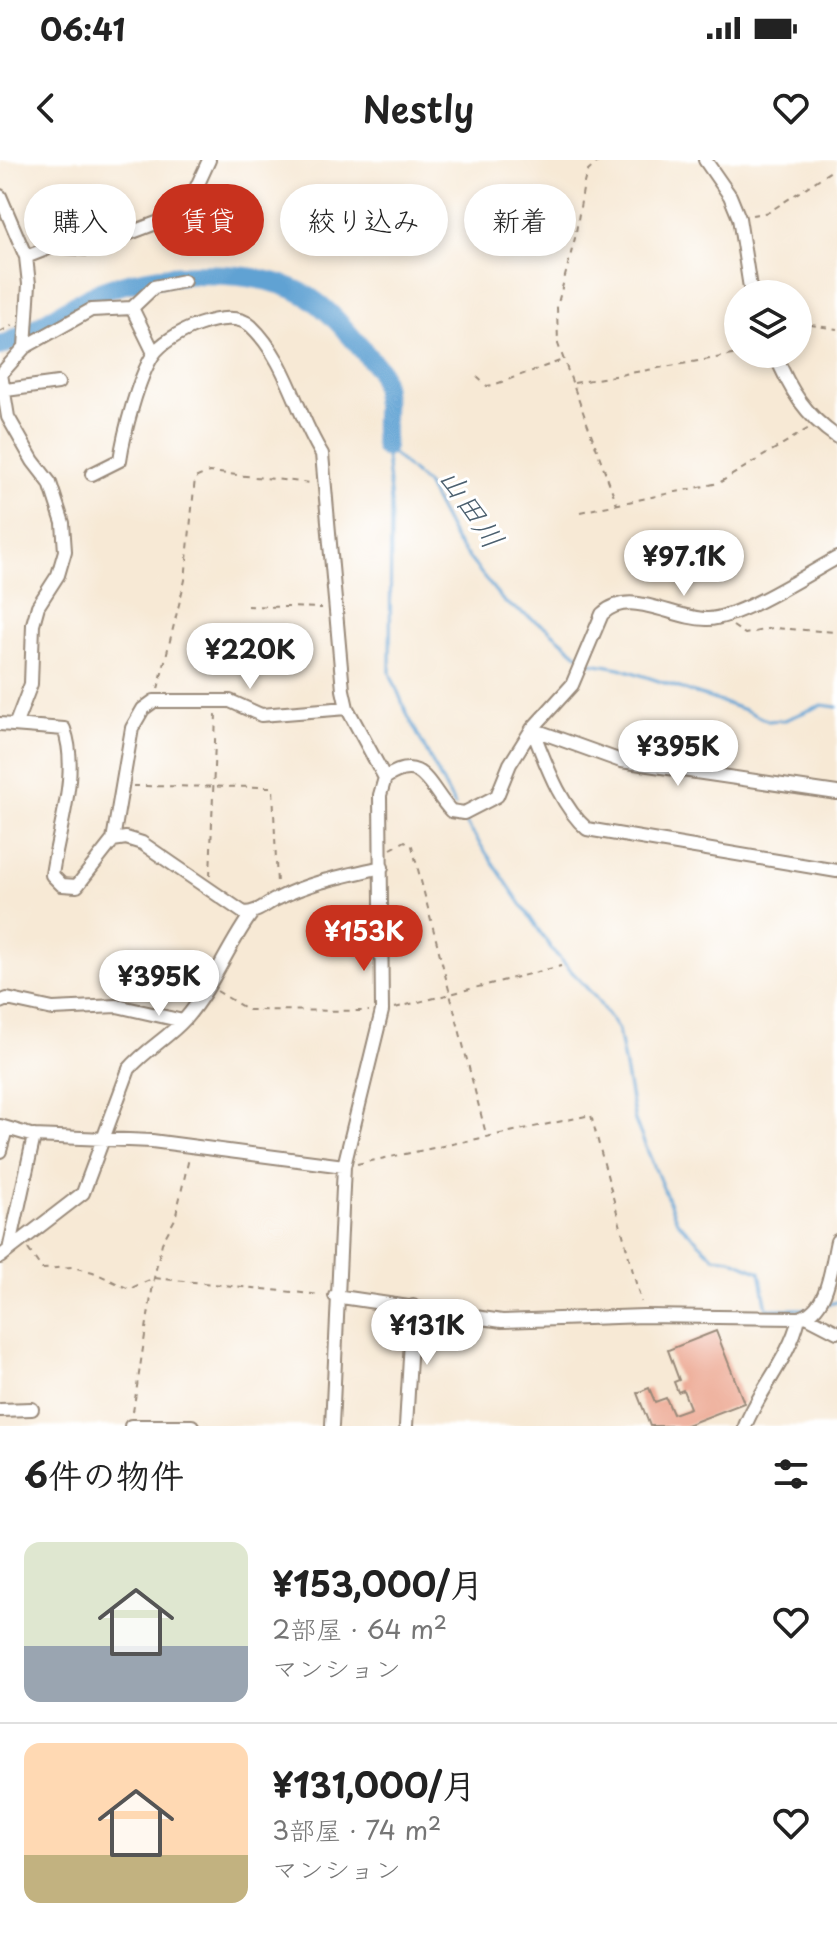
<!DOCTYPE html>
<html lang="ja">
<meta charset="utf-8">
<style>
body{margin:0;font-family:"Playpen Sans","Klee One",sans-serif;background:#f2f2f2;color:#222;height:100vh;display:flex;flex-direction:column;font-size:30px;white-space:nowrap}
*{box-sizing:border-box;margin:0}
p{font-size:26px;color:#767676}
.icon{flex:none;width:44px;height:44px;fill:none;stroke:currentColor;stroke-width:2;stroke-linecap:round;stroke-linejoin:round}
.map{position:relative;height:1266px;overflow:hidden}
.panel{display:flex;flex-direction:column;background:#fff;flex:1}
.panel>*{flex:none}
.hud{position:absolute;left:24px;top:24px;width:790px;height:72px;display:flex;gap:16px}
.tools{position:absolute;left:724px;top:120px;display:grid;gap:16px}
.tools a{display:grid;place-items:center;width:88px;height:88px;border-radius:50%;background:#fff;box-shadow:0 4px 12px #0003;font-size:40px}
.price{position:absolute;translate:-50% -68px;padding:0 18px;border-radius:28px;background:#fff;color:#222;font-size:26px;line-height:52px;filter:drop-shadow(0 2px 4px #0008)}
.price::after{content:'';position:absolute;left:50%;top:48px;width:24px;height:18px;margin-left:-12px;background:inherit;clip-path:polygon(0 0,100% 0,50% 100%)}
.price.selected{background:#c8321e;color:#fff}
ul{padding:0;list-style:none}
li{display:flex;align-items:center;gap:24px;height:200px;padding:0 24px}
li+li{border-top:2px solid #e0e0e0}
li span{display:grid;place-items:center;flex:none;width:224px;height:160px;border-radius:16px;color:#555}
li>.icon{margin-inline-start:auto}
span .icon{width:96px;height:96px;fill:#fffc;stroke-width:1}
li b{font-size:34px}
h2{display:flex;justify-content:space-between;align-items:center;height:96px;padding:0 24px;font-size:34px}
.chip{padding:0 28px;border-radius:36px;background:#fff;box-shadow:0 4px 12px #0003;font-size:28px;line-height:72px}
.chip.selected{background:#c8321e;color:#fff}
.status{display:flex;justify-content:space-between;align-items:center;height:56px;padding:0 40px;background:#fff;direction:ltr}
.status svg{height:22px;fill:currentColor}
header{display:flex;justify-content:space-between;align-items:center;height:104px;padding:0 24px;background:#fff;font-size:36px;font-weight:600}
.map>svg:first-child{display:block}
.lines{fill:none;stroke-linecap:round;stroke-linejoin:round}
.stream{stroke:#60a2d3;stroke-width:3}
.river{stroke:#60a2d3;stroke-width:20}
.building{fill:#eeae9a}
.minor-casing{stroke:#998a7a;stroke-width:16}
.path{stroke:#998a7a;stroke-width:2;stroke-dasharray:6 6;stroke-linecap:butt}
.minor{stroke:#fff;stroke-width:12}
.labels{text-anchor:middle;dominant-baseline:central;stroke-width:6;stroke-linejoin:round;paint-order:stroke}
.water-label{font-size:30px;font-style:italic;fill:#4c606f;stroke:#fff}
</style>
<div class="status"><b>06:41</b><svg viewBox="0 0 49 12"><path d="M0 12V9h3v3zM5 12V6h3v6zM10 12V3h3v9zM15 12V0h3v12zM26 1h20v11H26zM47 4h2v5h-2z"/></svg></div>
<header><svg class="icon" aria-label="back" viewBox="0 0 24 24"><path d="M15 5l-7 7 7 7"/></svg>Nestly<svg class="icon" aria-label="heart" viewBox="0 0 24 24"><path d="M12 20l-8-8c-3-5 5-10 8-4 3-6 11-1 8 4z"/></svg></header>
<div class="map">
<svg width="837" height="1266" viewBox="0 0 837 1266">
<rect width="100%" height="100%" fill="#fff"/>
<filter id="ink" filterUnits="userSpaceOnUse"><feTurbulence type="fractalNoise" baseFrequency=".0125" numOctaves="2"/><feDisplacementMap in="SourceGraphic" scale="16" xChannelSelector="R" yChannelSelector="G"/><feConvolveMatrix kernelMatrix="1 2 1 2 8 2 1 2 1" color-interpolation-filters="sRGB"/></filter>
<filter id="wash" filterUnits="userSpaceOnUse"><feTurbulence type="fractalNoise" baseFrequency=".006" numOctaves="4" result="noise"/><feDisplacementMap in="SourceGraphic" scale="32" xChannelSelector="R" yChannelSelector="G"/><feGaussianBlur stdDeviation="1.8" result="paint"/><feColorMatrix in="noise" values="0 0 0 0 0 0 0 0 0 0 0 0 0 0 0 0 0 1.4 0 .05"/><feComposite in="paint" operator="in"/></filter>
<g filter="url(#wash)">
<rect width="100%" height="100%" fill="#f7e9d5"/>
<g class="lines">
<path class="stream" d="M 385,287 L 391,343 L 390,513 L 408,556 L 455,646
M 385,287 L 426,324 L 456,382 L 504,442 L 547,468 L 581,497
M 586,502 L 620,508 L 745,550 L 768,561 L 785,560 L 822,545 L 837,547
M 461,656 L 553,791 L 595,837 L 618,870 L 635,961 L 677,1061 L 714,1097 L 731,1099 L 760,1112 L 767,1149 L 806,1149
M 821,1146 L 837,1142"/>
<path class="river" d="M 0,186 C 32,174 60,151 91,136 C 146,109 266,103 316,142 C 340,160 359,187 379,209 C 389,232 381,262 385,287"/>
</g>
<g id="blocks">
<path class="building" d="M 716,1171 L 744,1243 L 684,1266 L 650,1266 L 637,1233 L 649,1228 L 655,1242 L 666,1238 L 673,1254 L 690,1248 L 683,1230 L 678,1232 L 674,1222 L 679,1220 L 668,1190 Z"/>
</g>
</g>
<g filter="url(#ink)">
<use href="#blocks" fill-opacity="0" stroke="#998a7a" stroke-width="2"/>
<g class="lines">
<defs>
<path id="minor" d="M 705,0 L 730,36 L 739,58 L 751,134
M 0,36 L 26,97 L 29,124 L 25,187 L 0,215
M 26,97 L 54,86 L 88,89 L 180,54 L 187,48 L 209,0
M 132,148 L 154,193
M 25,187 L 91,150 L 132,148 L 154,127 L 184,121
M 775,194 C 790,230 805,255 837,277
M 1,214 L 8,257 L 33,301 L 50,323 L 63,363 L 65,391 L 58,415 L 38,446 L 33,464 L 31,524 L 16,563
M 6,230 L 58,223
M 92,314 L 120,300 C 124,273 138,218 153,195 C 166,174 229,145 251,166 C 287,200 296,253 322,294 L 343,530 L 347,548 L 385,618
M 0,564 L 64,569 C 80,612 58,670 52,715 L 62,725 L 77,726 L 113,680 L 126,678 L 142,683 L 244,753 C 259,753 266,743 279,738 C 310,722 348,715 382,707
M 532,569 C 545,601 560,646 587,669 L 837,711
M 532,569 L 621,601 L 837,633
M 113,680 L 132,568 L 143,549 L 154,541 L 230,541 L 261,555 L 347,548
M 0,842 L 7,839 L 53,849 L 117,846 L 183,861
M 0,966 L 34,976 L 152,981 L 344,1006
M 0,991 L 6,969
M 9,1090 L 34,976
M 0,1097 L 83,1033 L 129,909 C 145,890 168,878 185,859 C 213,827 227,787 252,753
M 335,1136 L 502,1161 L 644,1156 L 799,1158 C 829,1151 831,1106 837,1081
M 806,1156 L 837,1172
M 0,1250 L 32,1249
M 131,1266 L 192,1266
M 332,1266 L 344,1006 L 382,851 L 380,635 L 385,618 C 423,592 429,628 451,651 L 464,653 L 497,636 L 510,604 L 532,569 L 572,525 L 602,454 C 631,427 674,460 708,459 C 740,458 807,414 837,398
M 406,1266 L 413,1146
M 745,1266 C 760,1229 790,1197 799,1158"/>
</defs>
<use href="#minor" class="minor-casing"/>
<path class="path" d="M 600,0 L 587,12 L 584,23 L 575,78 L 557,147 L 558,184 L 617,344
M 752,55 L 769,52 L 837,7
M 798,163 L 837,169
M 0,172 L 13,165
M 477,217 L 487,226 L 493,225 L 560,201
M 574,223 L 738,194
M 580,352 L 719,323 L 809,268
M 247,446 L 322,448
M 733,466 L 745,474 L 772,468 L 837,472
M 158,529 L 185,420 L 195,318 L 209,312 L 311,323
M 133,626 L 273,627 L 277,725
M 391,689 L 405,681 L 412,686 L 486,974
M 210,716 L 216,554
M 217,831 L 248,850 L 369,851
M 395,848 L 561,806
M 357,1004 L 591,955 L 641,1142
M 28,1089 L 42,1109 L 72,1107 L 93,1112 L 129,1129 L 154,1118 L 322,1135
M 133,1252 L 154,1118 L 162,1083 L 175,1059 L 189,998"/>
<use href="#minor" class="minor"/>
</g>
</g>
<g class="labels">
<g class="water-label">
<text transform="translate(473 347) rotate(56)">山田川</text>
</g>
</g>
</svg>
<div class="tools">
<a><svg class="icon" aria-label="layers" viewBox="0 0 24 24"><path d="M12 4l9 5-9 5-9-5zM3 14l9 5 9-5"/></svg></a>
</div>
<b class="price" style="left:684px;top:438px">¥97.1K</b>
<b class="price" style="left:250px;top:531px">¥220K</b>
<b class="price" style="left:678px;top:628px">¥395K</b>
<b class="price selected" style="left:364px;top:813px">¥153K</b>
<b class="price" style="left:159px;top:858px">¥395K</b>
<b class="price" style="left:427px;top:1207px">¥131K</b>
<div class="hud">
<a class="chip">購入</a>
<a class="chip selected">賃貸</a>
<a class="chip">絞り込み</a>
<a class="chip">新着</a>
</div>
</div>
<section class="panel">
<h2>6件の物件<svg class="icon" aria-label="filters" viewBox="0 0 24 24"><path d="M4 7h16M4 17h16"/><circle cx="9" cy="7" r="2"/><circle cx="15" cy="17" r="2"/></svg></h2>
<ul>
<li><span style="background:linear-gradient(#dfe7d0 65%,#9aa5b1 0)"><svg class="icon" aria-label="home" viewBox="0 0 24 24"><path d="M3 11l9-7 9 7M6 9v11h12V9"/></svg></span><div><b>¥153,000/月</b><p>2部屋 · 64 m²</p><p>マンション</p></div><svg class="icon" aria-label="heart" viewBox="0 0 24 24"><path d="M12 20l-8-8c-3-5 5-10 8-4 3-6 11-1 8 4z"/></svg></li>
<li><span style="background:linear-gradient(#ffd9b3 70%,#c2b280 0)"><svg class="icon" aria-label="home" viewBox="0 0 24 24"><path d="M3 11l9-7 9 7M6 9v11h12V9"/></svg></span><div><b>¥131,000/月</b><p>3部屋 · 74 m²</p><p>マンション</p></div><svg class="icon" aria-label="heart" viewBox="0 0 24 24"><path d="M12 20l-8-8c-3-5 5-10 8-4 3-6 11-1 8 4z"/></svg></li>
</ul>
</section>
